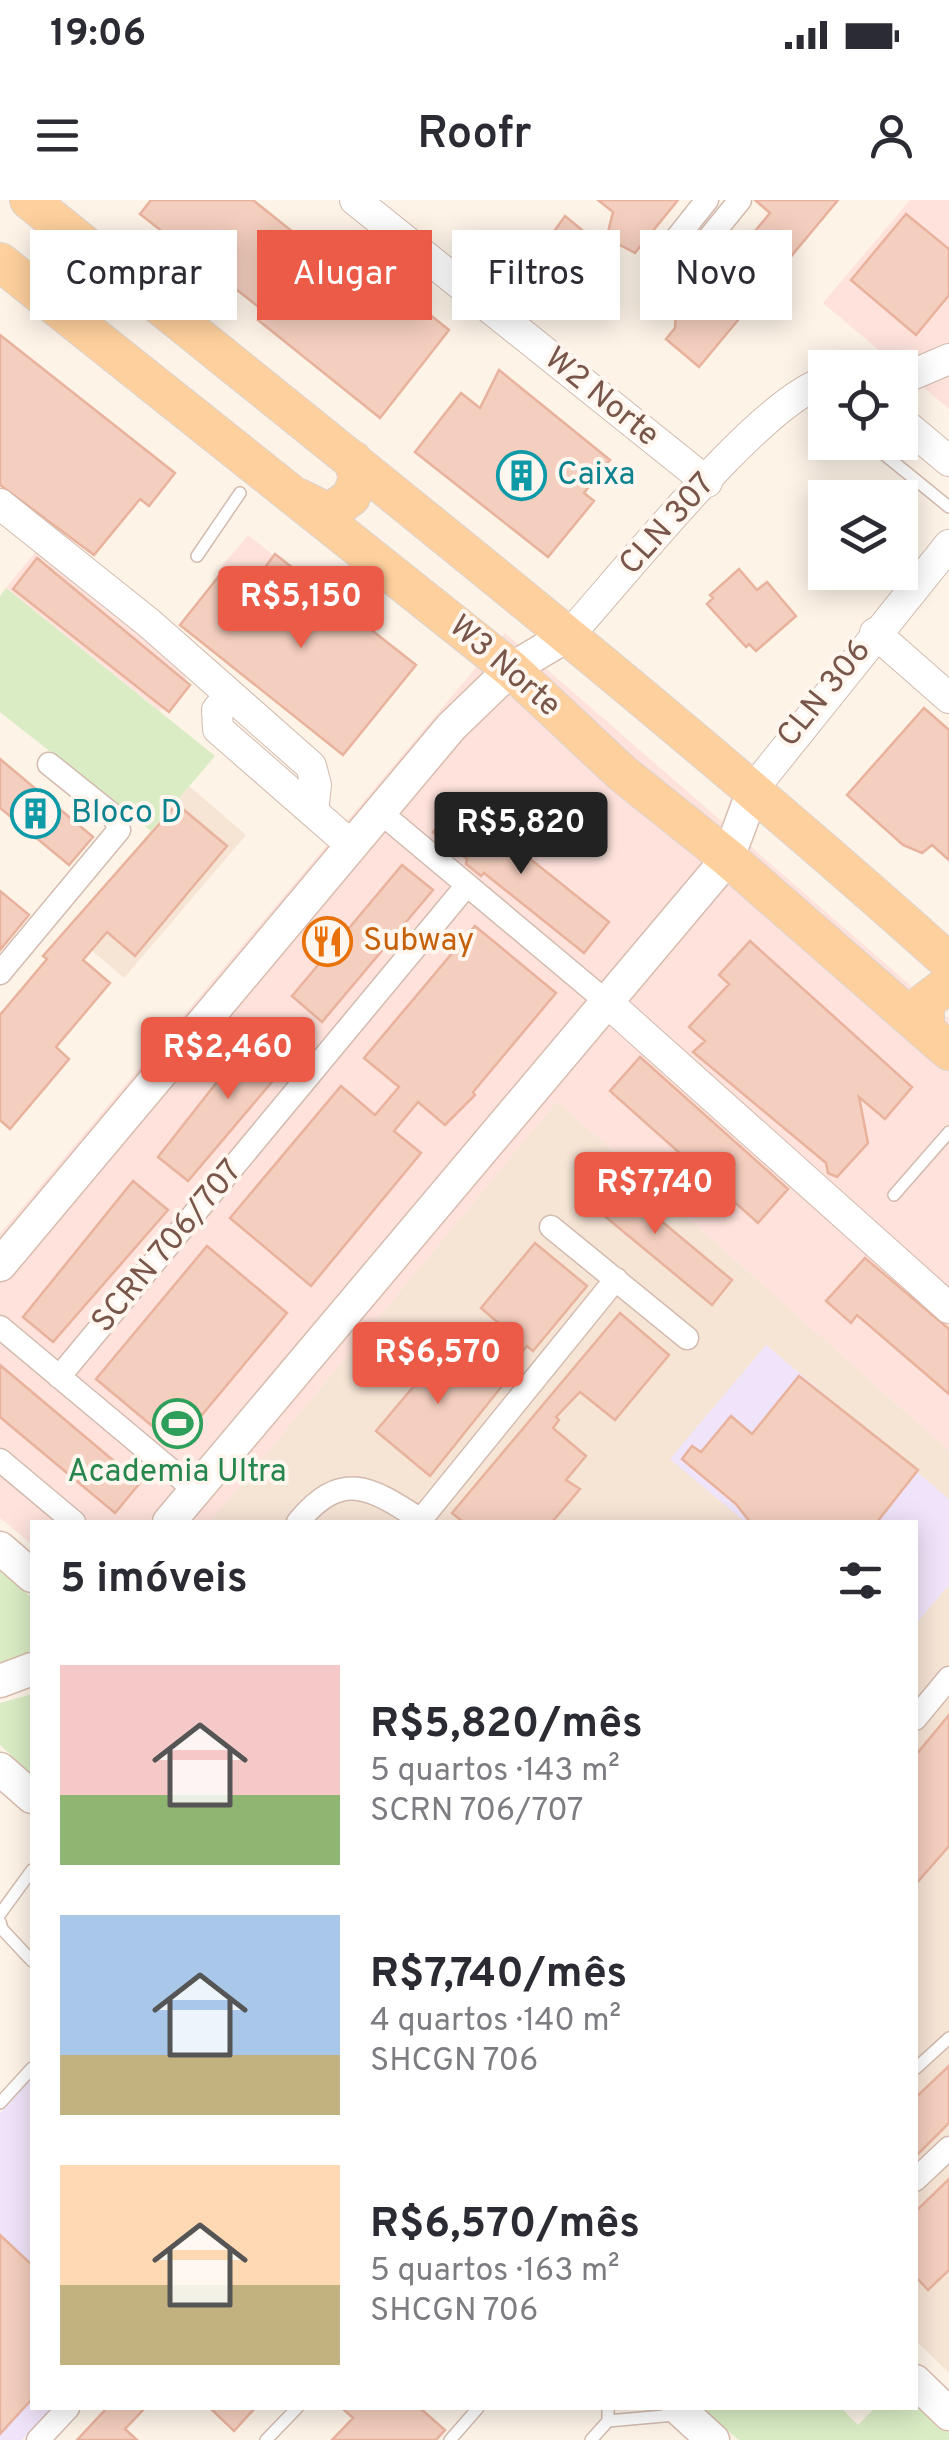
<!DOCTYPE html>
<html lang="pt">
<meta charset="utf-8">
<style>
body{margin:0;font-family:Overpass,sans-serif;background:#f7f7f7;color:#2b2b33;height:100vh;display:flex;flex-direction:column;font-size:38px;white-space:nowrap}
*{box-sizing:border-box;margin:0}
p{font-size:32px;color:#7c7c81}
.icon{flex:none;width:55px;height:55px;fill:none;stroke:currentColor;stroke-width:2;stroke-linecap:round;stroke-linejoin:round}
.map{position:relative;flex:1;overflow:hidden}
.sheet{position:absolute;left:30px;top:1320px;width:888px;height:890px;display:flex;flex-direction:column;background:#fff;border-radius:0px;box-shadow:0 5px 25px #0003}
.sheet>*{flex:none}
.top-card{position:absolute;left:30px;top:30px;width:890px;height:90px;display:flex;gap:20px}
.tools{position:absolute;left:808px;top:150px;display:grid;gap:20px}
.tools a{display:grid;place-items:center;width:110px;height:110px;border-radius:0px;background:#fff;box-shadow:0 5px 25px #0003;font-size:50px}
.price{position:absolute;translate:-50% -85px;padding:0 22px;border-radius:10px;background:#ec5b47;color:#fff;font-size:32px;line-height:65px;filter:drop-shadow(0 2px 5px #0008)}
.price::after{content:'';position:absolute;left:50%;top:60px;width:30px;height:22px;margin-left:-15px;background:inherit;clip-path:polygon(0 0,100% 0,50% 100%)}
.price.selected{background:#222;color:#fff}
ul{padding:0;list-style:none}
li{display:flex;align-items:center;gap:30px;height:250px;padding:0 30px}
li span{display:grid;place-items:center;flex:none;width:280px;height:200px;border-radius:0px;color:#555}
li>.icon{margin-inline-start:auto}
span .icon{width:120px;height:120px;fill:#fffc;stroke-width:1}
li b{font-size:42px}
h2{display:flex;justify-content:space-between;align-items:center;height:120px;padding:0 30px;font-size:42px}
.chip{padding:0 35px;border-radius:0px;background:#fff;box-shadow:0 5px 25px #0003;font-size:35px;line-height:90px}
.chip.selected{background:#ec5b47;color:#fff}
.status{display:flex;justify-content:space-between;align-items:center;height:70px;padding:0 50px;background:#fff;direction:ltr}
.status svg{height:28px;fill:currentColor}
header{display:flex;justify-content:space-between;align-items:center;height:130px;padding:0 30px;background:#fff;font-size:45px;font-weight:600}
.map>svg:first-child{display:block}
.residential{fill:#f6e4d5}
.commercial{fill:#fee2db}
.education{fill:#f0e4fa}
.green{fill:#d9ecc4}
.building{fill:#f4cebe;stroke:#e8b29d;stroke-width:2.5}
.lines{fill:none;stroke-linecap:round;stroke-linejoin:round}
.service-casing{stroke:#d3bbaf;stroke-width:14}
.minor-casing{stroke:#d3bbaf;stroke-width:25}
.tertiary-casing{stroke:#d3bbaf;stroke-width:32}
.secondary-casing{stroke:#d8bcae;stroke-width:35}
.primary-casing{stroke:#dcd3d0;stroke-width:40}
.service{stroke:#fff;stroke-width:11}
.minor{stroke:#fff;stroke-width:22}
.tertiary{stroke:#fff;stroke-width:30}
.secondary{stroke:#fff;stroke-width:32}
.primary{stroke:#fed09d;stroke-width:38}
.labels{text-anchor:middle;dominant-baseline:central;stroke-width:8;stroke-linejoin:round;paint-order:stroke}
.street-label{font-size:32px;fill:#79564a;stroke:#fff7ef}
.culture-label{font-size:32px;fill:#0d838f;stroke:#fff7ef;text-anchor:start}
.food-label{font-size:32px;fill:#c56008;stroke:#fff7ef;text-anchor:start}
.leisure-label{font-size:32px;fill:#27864d;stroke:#fff7ef}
</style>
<div class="status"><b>19:06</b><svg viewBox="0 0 49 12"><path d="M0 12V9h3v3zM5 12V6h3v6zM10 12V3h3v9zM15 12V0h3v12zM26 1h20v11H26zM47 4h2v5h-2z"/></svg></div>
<header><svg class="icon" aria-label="menu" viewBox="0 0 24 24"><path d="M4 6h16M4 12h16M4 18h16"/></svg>Roofr<svg class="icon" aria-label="person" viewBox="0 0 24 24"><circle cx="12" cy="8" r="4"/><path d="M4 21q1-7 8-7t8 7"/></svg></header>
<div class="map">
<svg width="949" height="2240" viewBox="0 0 949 2240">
<rect width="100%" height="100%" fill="#fdf3e7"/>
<path class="residential" d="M 189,586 L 246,635 L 124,778 L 67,729 Z
M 557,901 L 949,1251 L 949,2173 L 915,2140 L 915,1322 L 210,1322 Z"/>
<path class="commercial" d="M 910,0 L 949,0 L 949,209 L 823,103 Z
M 248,335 L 408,464 L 378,501 L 217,372 Z
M 36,351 L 190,473 L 160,511 L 6,388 Z
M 505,433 L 949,819 L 949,1251 L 557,901 L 210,1322 L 32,1322 L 32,1344 L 0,1318 L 0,1034 Z"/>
<path class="education" d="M 766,1145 L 949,1299 L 949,1385 L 915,1425 L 915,1322 L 745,1322 L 670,1259 Z
M 32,1878 L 32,2208 L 52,2208 L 22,2240 L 0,2240 L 0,1913 Z"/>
<path class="green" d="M 6,388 L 215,556 L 151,631 L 0,512 L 0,396 Z
M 0,1371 L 32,1398 L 32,1451 L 15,1462 L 0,1462 Z
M 32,1494 L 32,1575 L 0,1545 L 0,1503 Z
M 915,2199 L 949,2233 L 949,2240 L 739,2240 L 700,2208 L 841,2208 L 858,2225 L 875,2208 L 915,2208 Z"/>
<path class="building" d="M 151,0 L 253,0 L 324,57 L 337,40 L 449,130 L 380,218 L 258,120 L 265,112 L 140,14 Z
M 598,0 L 678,0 L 635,53 L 620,45 L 594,78 L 547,41 L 565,16 L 604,48 L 613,12 Z
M 755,0 L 838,0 L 699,167 L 666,139 L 675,128 L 676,110 L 687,97 L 695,104 L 725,66 L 718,60 L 727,48 L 746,42 L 770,13 Z
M 906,14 L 949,49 L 949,95 L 916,135 L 851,80 Z
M 0,135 L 175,273 L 149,306 L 140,299 L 94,355 L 0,285 Z
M 499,170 L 610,260 L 584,293 L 594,301 L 548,357 L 415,252 L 461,193 L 480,208 Z
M 275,354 L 416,465 L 343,555 L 180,425 L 219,376 L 244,395 Z
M 37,358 L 190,485 L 169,512 L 13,389 Z
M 739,369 L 757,390 L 767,382 L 796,416 L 756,451 L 749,444 L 746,447 L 707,404 L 713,398 L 710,395 Z
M 924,508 L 949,530 L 949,660 L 932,645 L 922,653 L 903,645 L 847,595 Z
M 0,559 L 93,637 L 69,665 L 0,608 Z
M 458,601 L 609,722 L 584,753 L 484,673 L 481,676 L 466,664 L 467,659 L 433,632 Z
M 177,604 L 227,646 L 135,756 L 107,732 L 83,760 L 110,783 L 56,847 L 69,859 L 10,929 L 0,920 L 0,815 L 47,759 L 43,756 Z
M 402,665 L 433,690 L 322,822 L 292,796 Z
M 0,691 L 29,715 L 0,750 Z
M 475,726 L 556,793 L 473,892 L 475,895 L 445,925 L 418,902 L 394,931 L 421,953 L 311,1086 L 230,1018 L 341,886 L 375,915 L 399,887 L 364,858 Z
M 750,741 L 912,887 L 885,919 L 859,897 L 868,943 L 837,977 L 828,973 L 826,963 L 693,852 L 705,841 L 689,827 L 729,784 L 719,775 Z
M 268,826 L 299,850 L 188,981 L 158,957 L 239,854 Z
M 640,857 L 788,989 L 758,1023 L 610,891 Z
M 599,969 L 732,1080 L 712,1105 L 578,994 Z
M 133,981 L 168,1010 L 53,1142 L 23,1117 Z
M 535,1043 L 587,1086 L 533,1151 L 527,1146 L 521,1153 L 504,1138 L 509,1132 L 481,1108 Z
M 207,1046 L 287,1113 L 176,1246 L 96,1179 Z
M 865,1058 L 949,1129 L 949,1194 L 857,1115 L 851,1123 L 826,1101 Z
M 620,1113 L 669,1155 L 615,1220 L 580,1192 L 556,1217 L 559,1220 L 553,1228 L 586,1256 L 566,1280 L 580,1289 L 552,1322 L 463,1322 L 452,1313 Z
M 452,1143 L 502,1186 L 430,1276 L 376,1231 L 413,1187 L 403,1177 L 422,1155 L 434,1165 Z
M 0,1165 L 140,1283 L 115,1313 L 0,1217 Z
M 799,1176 L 918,1270 L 877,1322 L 750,1322 L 736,1304 L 682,1259 L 692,1246 L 701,1252 L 731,1216 L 752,1234 Z
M 949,1515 L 949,1646 L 915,1685 L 915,1556 Z
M 949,1866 L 949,1923 L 915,1957 L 915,1898 Z
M 949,1979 L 949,2070 L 928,2090 L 915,2076 L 915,2012 Z
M 0,2035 L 32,2065 L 32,2199 L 0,2234 Z
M 107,2208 L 145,2208 L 125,2229 L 137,2240 L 77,2240 Z
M 210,2208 L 255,2208 L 234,2231 Z
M 342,2208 L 420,2208 L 445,2230 L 436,2240 L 332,2240 L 353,2218 Z"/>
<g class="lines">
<defs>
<path id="service" d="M 869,242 L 949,307
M 197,356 L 240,293
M 894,995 L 949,932
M 0,1714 L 32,1670
M 0,1722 L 2,1729 L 32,1761
M 915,1869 L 949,1838
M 0,1903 L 32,1868
M 608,2208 L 608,2221 L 675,2215
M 266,2240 L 297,2208
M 450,2240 L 478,2208
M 591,2240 L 608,2221"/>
<path id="minor" d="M 707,0 L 653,68 L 657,85 L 675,80 L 740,0
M 380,612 L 608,803
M 0,773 L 119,630 L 114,616 L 49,564
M 551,1027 L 687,1138
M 0,1127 L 196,1291
M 59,1177 L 467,685
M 0,1260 L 74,1322
M 298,1322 C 342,1269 370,1287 421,1320
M 419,1322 L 616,1079
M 915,1519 L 949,1478
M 915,1980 L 949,1948
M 38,2240 L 68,2208"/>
<path id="tertiary" d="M 355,0 L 707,282
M 900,180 L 949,159
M 900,220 L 949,261
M 0,304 L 149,423 L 311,566 L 316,585 L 313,612
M 875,433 L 949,498
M 570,434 C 621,378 762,199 825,182
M 230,495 L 217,510 L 218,529 L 352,646
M 754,588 L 949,345
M 608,803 L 949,1108"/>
<path id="secondary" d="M 0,1065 L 451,527 L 511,469 L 570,434
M 169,1322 L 728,658 L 754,588
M 0,1348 L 32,1376
M 0,1481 L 32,1469
M 0,1569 L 32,1597
M 915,2181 L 949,2214
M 678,2208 L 713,2240"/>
<path id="primary" d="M 29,0 C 339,251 652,496 949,762
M 0,62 L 511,469 L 623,574 L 728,658 L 949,851
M 299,298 L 329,313 L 351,297 L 358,279 L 353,260
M 925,829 L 925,802 L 949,784"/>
</defs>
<use href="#service" class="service-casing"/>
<use href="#minor" class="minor-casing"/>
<use href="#tertiary" class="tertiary-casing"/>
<use href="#secondary" class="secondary-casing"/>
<use href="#primary" class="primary-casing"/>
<use href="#service" class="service"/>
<use href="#minor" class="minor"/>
<use href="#tertiary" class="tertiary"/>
<use href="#secondary" class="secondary"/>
<use href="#primary" class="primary"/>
</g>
<defs>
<symbol id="building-ring" viewBox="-11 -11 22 22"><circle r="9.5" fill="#fff7ef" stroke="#0f9aa8" stroke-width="1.5"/><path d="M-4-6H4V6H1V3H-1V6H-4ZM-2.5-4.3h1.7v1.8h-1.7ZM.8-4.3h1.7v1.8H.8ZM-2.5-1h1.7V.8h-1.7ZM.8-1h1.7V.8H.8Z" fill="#0f9aa8"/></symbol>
<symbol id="restaurant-ring" viewBox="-11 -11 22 22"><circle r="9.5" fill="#fff7ef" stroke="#e8710a" stroke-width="1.5"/><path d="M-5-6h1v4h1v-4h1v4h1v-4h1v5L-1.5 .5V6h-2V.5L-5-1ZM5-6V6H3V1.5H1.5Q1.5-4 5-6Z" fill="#e8710a"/></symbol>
<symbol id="stadium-ring" viewBox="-11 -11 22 22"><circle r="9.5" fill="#fff7ef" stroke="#2e9e5b" stroke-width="1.5"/><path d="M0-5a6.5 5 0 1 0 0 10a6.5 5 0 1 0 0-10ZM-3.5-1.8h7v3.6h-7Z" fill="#2e9e5b"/></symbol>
</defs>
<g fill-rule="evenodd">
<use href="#building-ring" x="494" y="248" width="55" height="55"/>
<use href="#building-ring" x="8" y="586" width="55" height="55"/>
<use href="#restaurant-ring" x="300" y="714" width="55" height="55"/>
<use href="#stadium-ring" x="150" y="1196" width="55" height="55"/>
</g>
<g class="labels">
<g class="street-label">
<text transform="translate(601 198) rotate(39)">W2 Norte</text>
<text transform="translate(668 325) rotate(-48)">CLN 307</text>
<text transform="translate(504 467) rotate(41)">W3 Norte</text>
<text transform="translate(825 494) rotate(-51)">CLN 306</text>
<text transform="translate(168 1047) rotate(-50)">SCRN 706/707</text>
</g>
<g class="culture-label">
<text x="557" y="276">Caixa</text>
<text x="71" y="614">Bloco D</text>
</g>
<g class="food-label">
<text x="363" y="742">Subway</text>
</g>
<g class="leisure-label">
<text x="177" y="1273">Academia Ultra</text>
</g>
</g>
</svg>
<div class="tools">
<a><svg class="icon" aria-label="locate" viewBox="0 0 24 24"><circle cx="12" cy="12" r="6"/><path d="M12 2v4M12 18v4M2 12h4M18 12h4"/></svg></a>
<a><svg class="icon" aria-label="layers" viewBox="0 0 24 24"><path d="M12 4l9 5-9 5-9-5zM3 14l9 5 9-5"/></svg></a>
</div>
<b class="price" style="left:301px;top:451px">R$5,150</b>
<b class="price selected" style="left:521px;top:677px">R$5,820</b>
<b class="price" style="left:228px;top:902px">R$2,460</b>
<b class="price" style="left:655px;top:1037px">R$7,740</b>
<b class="price" style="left:438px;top:1207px">R$6,570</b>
<div class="top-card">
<a class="chip">Comprar</a>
<a class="chip selected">Alugar</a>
<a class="chip">Filtros</a>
<a class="chip">Novo</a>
</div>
<section class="sheet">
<h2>5 imóveis<svg class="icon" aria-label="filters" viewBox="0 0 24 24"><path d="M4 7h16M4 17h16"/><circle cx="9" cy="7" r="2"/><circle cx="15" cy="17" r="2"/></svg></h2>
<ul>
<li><span style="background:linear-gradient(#f6c9c9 65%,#8fb573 0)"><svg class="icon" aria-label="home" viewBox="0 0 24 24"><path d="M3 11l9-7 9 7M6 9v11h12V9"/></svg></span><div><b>R$5,820/mês</b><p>5 quartos · 143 m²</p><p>SCRN 706/707</p></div></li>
<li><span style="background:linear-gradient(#a9c7e8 70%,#c2b280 0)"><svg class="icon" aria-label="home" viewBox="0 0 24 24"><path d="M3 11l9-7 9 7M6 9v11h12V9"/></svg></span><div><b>R$7,740/mês</b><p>4 quartos · 140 m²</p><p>SHCGN 706</p></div></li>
<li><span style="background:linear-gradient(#ffd9b3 60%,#c2b280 0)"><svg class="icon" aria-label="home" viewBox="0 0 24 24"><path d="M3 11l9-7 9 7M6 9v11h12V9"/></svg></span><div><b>R$6,570/mês</b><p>5 quartos · 163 m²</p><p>SHCGN 706</p></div></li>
</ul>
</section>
</div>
